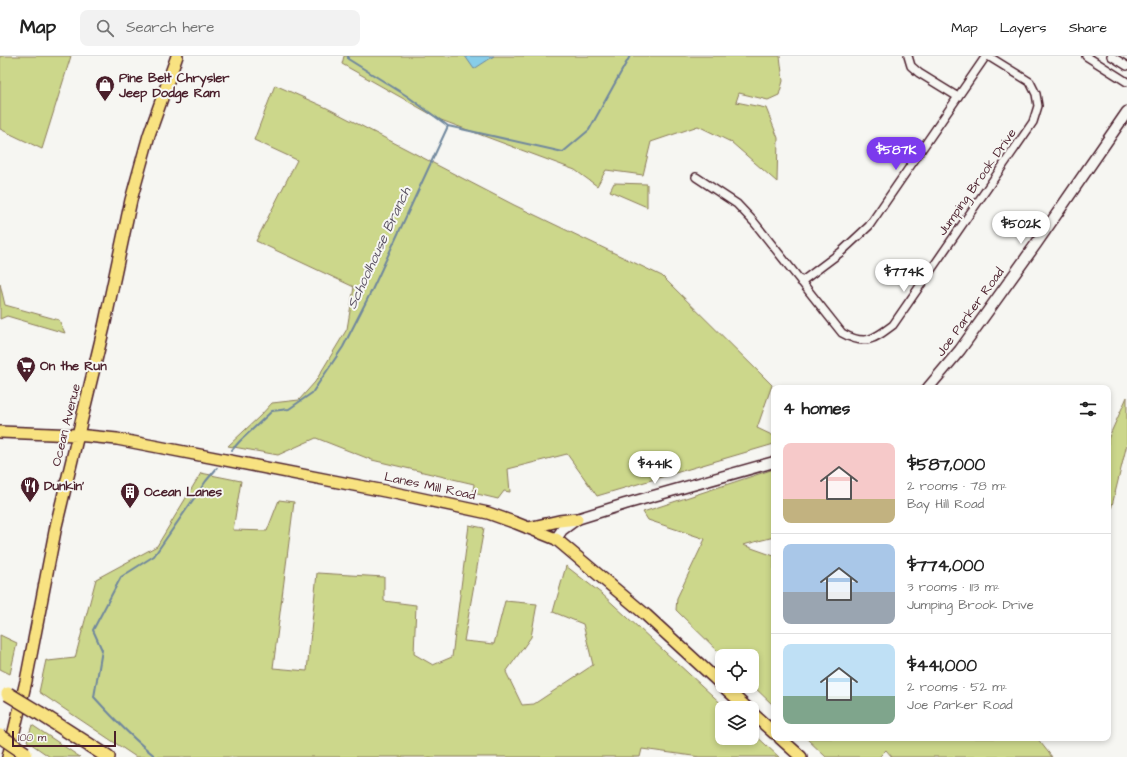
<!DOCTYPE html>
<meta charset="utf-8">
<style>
body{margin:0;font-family:"Architects Daughter",sans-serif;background:#f2f2f2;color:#222;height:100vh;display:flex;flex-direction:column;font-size:15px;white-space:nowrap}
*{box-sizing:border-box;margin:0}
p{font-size:13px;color:#767676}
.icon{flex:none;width:22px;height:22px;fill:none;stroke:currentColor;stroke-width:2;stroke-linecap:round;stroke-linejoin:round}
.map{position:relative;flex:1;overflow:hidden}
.side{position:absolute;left:771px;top:329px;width:340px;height:356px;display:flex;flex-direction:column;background:#fff;border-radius:8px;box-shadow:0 2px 6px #0003}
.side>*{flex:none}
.fabs{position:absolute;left:715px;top:593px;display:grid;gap:8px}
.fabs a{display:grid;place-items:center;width:44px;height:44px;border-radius:8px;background:#fff;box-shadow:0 2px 6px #0003;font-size:20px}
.scale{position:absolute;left:12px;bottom:10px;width:104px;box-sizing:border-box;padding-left:4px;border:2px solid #4a1f2b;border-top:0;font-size:11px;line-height:14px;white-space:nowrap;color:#4a1f2b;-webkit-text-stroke:3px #f6f6f2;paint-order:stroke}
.price{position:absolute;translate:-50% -34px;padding:0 9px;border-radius:14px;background:#fff;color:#222;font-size:13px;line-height:26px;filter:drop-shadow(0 1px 2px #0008)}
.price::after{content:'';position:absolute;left:50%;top:24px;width:12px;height:9px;margin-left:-6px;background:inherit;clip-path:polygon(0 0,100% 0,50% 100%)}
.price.current{background:#7c3aed;color:#fff}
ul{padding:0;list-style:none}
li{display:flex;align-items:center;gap:12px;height:100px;padding:0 12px}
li+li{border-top:1px solid #e0e0e0}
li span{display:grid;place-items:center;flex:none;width:112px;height:80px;border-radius:8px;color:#555}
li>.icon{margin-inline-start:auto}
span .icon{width:48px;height:48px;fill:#fffc;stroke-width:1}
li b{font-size:17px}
h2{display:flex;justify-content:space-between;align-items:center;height:48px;padding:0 12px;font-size:17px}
header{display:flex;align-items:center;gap:24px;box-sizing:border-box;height:56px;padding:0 20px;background:#fff;border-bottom:1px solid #e0e0e0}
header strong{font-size:19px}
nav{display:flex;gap:22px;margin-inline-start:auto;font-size:14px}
.search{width:280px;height:36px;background:#f2f2f2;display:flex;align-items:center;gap:10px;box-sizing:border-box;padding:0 14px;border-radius:8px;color:#767676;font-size:15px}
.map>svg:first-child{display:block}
.green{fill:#ccd78b;stroke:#8b7b5b}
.water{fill:#87cde9;stroke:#6f879d}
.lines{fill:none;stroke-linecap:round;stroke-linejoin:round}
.stream{stroke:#6f879d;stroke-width:2}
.street-casing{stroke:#4a1f2b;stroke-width:10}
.secondary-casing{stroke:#4a1f2b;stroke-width:13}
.primary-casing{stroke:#4a1f2b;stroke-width:14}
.highway-casing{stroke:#4a1f2b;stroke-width:16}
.street{stroke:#f6f6f2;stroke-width:7}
.secondary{stroke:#f6f6f2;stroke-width:10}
.primary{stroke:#f8e281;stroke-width:11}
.highway{stroke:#f8e281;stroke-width:13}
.highway-bridge-casing{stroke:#4a1f2b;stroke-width:16;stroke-linecap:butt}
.highway-bridge{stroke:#f8e281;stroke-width:13}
.labels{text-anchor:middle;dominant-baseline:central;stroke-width:4;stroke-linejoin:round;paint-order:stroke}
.poi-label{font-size:13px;font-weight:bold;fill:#4a1f2b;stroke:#f6f6f2;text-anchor:start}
.street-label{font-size:13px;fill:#4a1f2b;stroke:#f6f6f2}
.water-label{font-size:14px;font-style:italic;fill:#5c5364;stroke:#f6f6f2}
</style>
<header>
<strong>Map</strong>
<div class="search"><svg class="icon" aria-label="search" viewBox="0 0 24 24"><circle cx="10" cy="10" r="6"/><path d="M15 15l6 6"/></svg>Search here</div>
<nav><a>Map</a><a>Layers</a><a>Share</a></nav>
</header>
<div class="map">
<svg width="1127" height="701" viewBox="0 0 1127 701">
<rect width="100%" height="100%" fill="#f6f6f2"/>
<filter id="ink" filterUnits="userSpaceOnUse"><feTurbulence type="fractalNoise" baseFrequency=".025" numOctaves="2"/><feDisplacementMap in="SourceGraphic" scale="8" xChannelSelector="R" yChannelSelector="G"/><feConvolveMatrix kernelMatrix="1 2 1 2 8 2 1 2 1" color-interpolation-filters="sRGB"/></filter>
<g filter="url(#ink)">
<path class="green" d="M 0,0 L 71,0 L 42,93 L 0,73 Z
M 344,0 L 780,0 L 783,25 L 779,39 L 768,44 L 739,37 L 736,46 L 766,52 L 778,82 L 777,126 L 731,86 L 698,70 L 651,86 L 643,119 L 606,114 L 597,130 L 575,114 L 441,64 L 342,8 Z
M 275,29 L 327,52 L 514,149 L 662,220 L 772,329 L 757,372 L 774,380 L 774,388 L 597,440 L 567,398 L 508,413 L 510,436 L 504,435 L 498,443 L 473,437 L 474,428 L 372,404 L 316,382 L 278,399 L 228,390 L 260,360 L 272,347 L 299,344 L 315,326 L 347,273 L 354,231 L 256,185 L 297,104 L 254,84 Z
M 614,127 L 647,128 L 647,151 L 610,135 Z
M 0,228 L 5,249 L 59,264 L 65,277 L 7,260 L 0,263 Z
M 1127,341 L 1127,388 L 1108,466 L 1108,383 Z
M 774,413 L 774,481 L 743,489 L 774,500 L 774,650 L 752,629 L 752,600 L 723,600 L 676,554 L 677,542 L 705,483 L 648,464 L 643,456 Z
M 201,417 L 241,425 L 233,474 L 267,475 L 279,444 L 294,446 L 273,612 L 307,615 L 317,517 L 384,521 L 384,545 L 416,549 L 414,598 L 433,609 L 452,601 L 469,469 L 484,472 L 464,585 L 494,588 L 505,545 L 537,548 L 531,581 L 506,616 L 522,649 L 534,648 L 593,609 L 583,568 L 553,556 L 566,510 L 602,538 L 726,652 L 722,652 L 722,682 L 752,682 L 752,676 L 779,701 L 700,701 L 642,693 L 640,701 L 136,701 L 39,636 L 46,604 L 48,605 L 75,602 L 96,523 L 157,490 Z
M 0,579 L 17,587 L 10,618 L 0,613 Z
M 32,669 L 80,701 L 50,701 L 27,685 Z
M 806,682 L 1037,682 L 1052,701 L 892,701 L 886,694 L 879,701 L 826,701 Z"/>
<path class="water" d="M 465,0 L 494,0 L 474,13 Z"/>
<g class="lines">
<path class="stream" d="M 448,70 L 563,96 L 589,74 L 630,0
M 232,394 L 240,385 L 272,355 L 289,353 L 312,337 L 343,291 L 372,234 L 448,70 L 407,40 L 348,3 L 348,0
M 156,701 C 133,683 113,662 94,641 L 102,594 L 93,574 L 121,521 L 154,500 L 206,425 L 217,412"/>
<defs>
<path id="street" d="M 908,0 L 911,10 L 919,17 L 958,41
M 1086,0 L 1127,26
M 1111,0 L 1127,10
M 696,121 L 737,148 L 754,166 L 842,277 C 865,290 873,284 893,269 L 1033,66 L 1038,50 L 1036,38 L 1030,26 L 988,0
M 801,226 L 841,196 L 869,170 L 986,0"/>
<path id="secondary" d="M 928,332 L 960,294 L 1036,188 L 1127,56
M 556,483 L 562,474 L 577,463 L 625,448 L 774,406"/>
<path id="primary" d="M 0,376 L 77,379 L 117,383 L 390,436 L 488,457 L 516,467 L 556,483 L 646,559 L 722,629
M 528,472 L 559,465 L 577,463
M 723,630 L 747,652
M 752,657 L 774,677
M 780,682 L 801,701
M 8,701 L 26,625 L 56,470 L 104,271 L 131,144 L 149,79 L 177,0"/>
<path id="highway" d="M 41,658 L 108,701"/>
</defs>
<use href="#street" class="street-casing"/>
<use href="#secondary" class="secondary-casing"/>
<use href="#primary" class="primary-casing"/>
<use href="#highway" class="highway-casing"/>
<use href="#street" class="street"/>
<use href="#secondary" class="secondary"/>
<use href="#primary" class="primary"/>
<use href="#highway" class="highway"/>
<defs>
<path id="highway-bridge" d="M 8,638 L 41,658
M 0,680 L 25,697"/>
</defs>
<use href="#highway-bridge" class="highway-bridge-casing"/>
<use href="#highway-bridge" class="highway-bridge"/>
</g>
</g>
<defs>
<symbol id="shop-pin" viewBox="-11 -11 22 30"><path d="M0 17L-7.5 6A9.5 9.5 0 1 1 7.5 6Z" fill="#4a1f2b" stroke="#f6f6f2"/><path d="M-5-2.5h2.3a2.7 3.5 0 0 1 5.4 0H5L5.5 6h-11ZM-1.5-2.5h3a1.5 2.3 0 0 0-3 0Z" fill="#fff"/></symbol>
<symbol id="supermarket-pin" viewBox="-11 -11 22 30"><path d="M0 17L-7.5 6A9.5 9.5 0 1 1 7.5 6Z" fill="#4a1f2b" stroke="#f6f6f2"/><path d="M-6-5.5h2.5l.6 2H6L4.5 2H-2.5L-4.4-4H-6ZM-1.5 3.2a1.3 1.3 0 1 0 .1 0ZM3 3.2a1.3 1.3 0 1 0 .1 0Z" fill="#fff"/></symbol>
<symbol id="restaurant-pin" viewBox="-11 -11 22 30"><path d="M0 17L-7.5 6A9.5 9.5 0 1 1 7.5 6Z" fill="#4a1f2b" stroke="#f6f6f2"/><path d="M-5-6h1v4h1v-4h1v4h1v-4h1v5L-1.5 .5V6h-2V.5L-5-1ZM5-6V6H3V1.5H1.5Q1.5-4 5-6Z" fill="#fff"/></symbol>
<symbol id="building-pin" viewBox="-11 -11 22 30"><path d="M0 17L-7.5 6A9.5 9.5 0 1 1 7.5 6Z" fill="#4a1f2b" stroke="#f6f6f2"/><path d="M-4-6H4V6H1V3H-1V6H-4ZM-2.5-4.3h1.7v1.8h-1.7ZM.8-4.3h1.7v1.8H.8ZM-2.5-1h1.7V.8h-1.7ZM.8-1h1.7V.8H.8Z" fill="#fff"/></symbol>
</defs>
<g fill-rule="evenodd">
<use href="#shop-pin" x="94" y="18" width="22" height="30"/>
<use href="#supermarket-pin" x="15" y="299" width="22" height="30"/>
<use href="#restaurant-pin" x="19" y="419" width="22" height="30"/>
<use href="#building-pin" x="119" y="425" width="22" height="30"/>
</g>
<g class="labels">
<g class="poi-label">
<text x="119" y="22">Pine Belt Chrysler<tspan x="119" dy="15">Jeep Dodge Ram</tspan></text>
<text x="40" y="310">On the Run</text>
<text x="44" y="430">Dunkin'</text>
<text x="144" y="436">Ocean Lanes</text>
</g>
<g class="street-label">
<text transform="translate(977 126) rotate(-55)">Jumping Brook Drive</text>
<text transform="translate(970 256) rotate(-54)">Joe Parker Road</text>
<text transform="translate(66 369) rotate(-76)">Ocean Avenue</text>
<text transform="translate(430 430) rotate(12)">Lanes Mill Road</text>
</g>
<g class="water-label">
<text transform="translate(379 192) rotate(-65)">Schoolhouse Branch</text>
</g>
</g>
</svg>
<div class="fabs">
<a><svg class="icon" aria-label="locate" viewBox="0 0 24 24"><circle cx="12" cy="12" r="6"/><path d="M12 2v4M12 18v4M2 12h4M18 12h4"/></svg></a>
<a><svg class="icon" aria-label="layers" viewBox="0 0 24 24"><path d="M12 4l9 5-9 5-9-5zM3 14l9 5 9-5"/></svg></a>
</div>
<div class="scale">100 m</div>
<b class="price current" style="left:896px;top:115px">$587K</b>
<b class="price" style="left:1021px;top:189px">$502K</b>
<b class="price" style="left:904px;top:237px">$774K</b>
<b class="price" style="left:655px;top:429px">$441K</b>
<section class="side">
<h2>4 homes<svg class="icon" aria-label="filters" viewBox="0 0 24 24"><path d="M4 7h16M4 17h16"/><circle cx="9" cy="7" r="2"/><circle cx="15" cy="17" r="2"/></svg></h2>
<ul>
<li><span style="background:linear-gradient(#f6c9c9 70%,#c2b280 0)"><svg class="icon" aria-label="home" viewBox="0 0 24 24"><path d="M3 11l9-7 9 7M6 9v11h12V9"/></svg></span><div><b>$587,000</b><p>2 rooms · 78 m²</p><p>Bay Hill Road</p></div></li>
<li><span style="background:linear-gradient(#a9c7e8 60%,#9aa5b1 0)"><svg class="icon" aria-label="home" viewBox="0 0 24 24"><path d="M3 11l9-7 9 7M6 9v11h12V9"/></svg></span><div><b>$774,000</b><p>3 rooms · 113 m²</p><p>Jumping Brook Drive</p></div></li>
<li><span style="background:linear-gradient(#bfe0f5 65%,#7fa58c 0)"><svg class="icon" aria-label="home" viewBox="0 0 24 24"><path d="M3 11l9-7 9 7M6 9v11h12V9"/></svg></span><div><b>$441,000</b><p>2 rooms · 52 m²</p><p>Joe Parker Road</p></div></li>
</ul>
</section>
</div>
